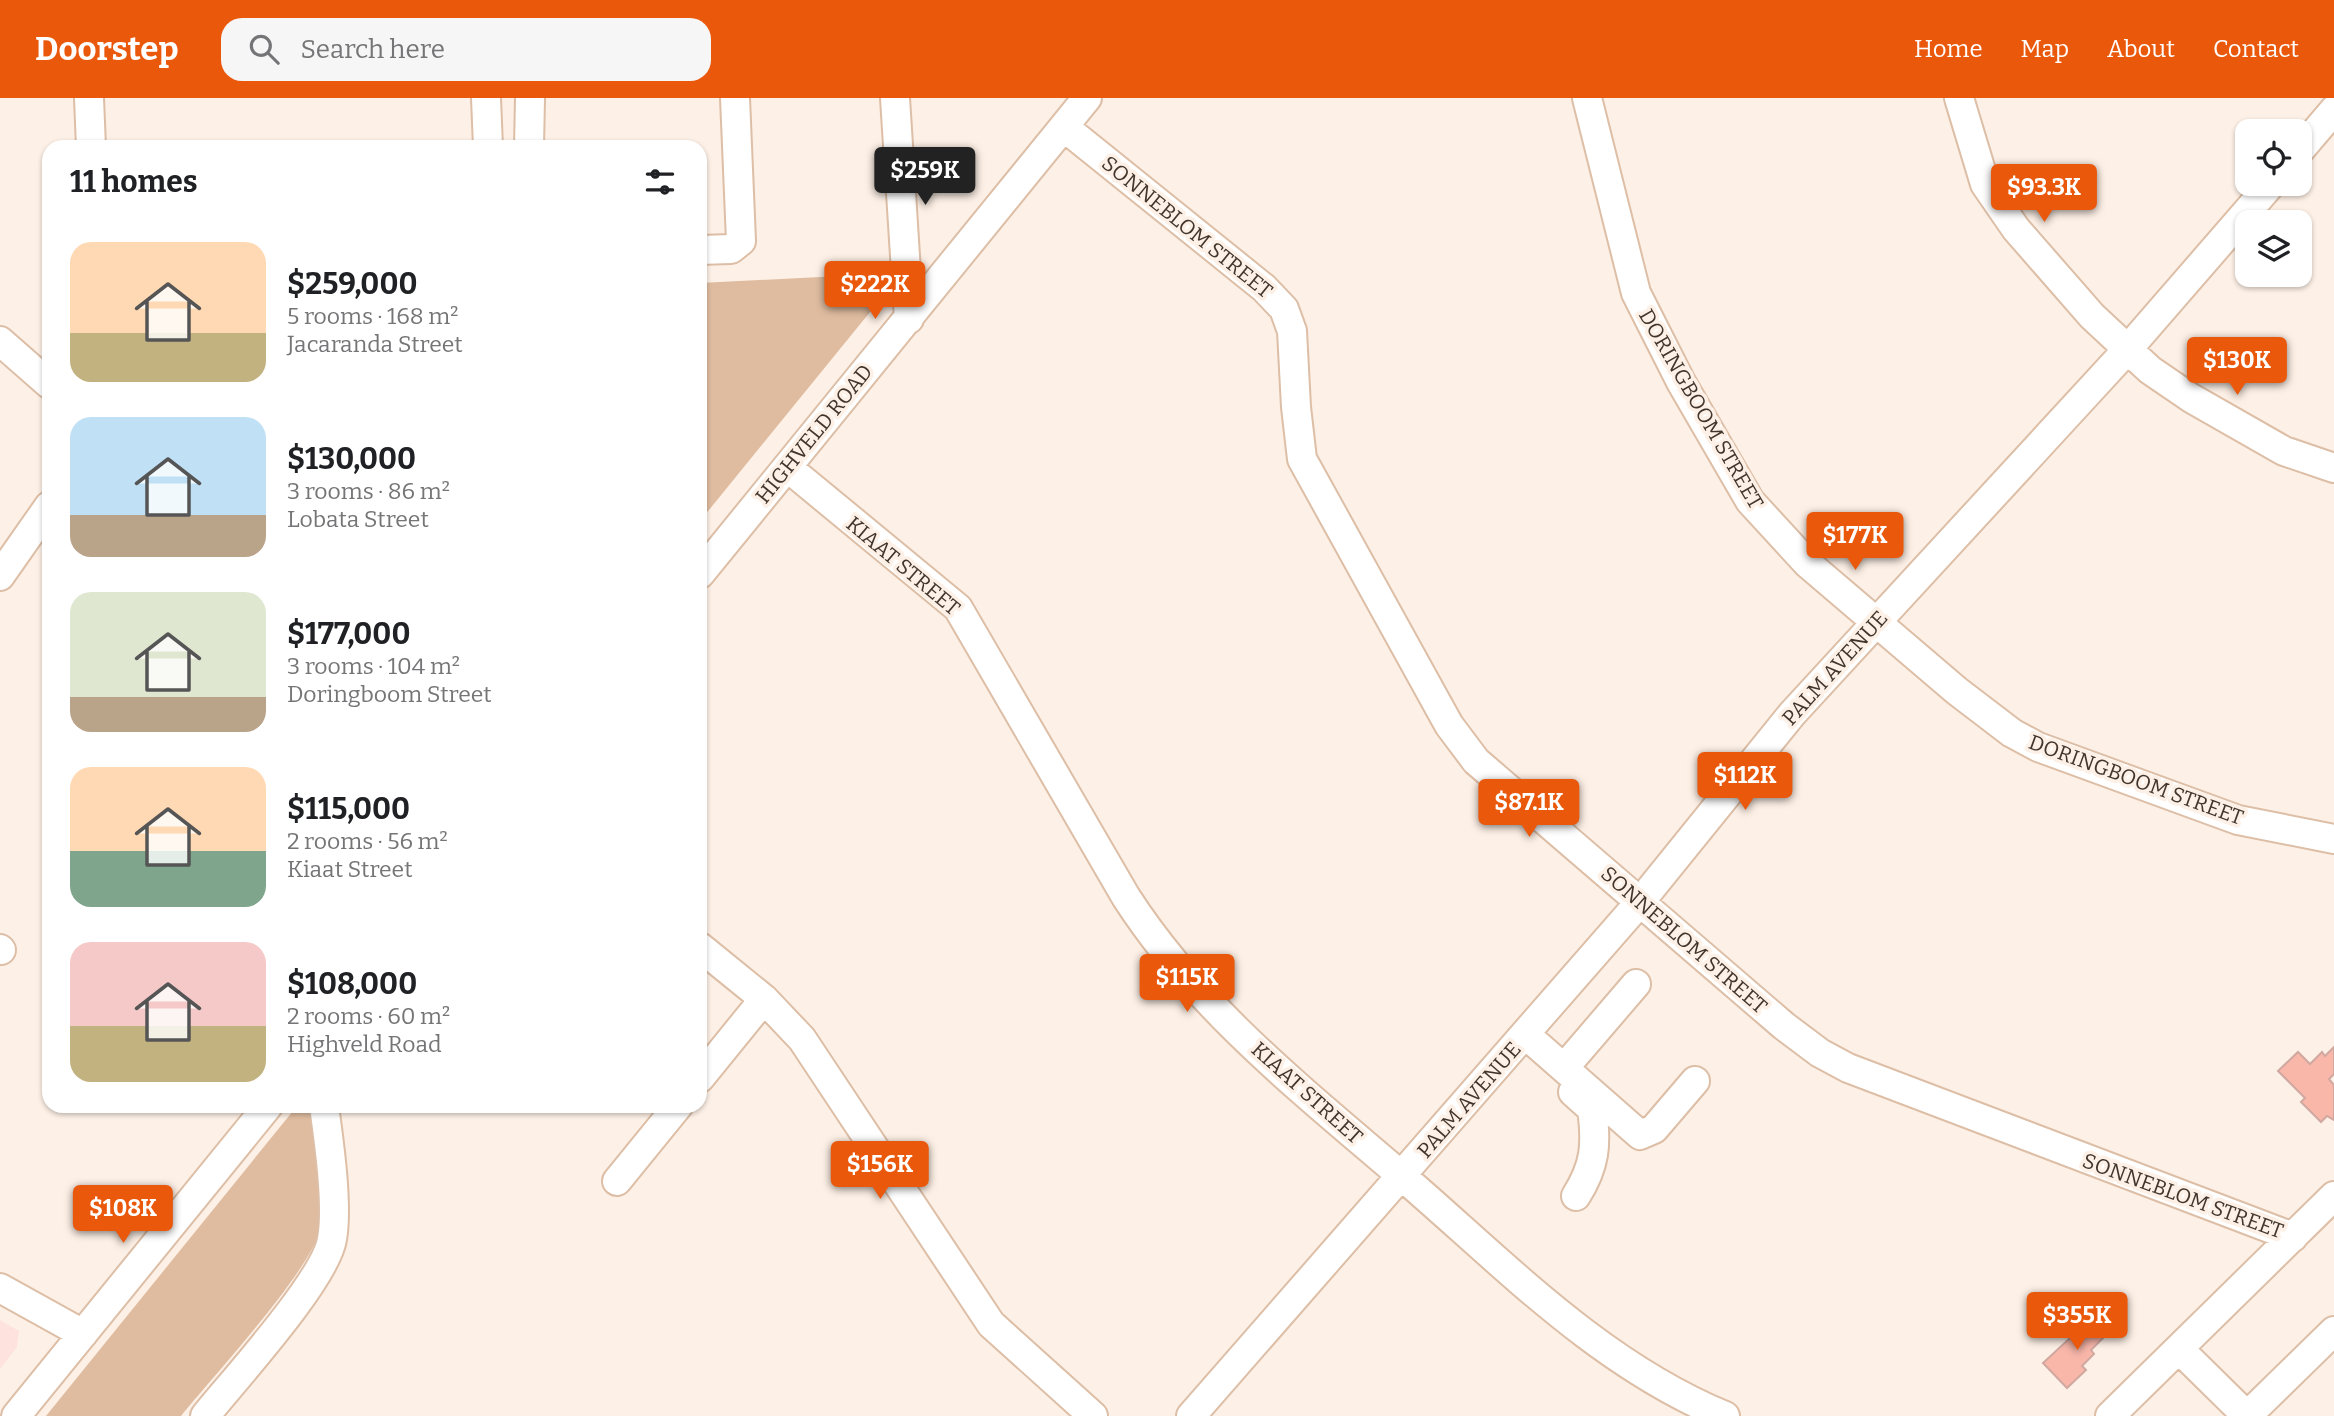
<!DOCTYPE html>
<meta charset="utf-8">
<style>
body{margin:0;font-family:Bitter,serif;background:#f6f6f6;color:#202124;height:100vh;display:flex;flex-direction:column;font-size:26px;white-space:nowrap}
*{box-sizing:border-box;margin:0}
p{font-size:23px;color:#757577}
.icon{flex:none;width:38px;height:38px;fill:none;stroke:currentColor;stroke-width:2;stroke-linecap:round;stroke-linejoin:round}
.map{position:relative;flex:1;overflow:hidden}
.drawer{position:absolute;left:42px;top:42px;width:665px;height:973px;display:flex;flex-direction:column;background:#fff;border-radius:21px;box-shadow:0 2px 5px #0004}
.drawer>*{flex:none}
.tools{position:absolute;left:2235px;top:21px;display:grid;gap:14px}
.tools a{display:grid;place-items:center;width:77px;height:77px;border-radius:14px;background:#fff;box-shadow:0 2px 5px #0004;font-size:35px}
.price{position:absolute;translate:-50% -60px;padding:0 16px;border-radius:7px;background:#ea580c;color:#fff;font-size:23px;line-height:46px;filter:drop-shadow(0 2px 4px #0008)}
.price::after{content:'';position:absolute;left:50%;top:42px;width:21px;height:16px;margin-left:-10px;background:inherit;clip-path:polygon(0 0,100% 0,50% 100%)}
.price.active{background:#222;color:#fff}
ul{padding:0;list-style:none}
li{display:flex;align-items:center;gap:21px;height:175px;padding:0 28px}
li span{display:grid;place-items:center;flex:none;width:196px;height:140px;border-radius:21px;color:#555}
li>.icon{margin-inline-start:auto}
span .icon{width:84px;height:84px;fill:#fffc;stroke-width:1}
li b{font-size:30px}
h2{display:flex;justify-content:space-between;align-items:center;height:84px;padding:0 28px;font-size:30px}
header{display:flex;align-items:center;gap:42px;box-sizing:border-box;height:98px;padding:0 35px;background:#ea580c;color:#fff}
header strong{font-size:33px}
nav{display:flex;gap:38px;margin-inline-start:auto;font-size:24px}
.search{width:490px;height:63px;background:#f6f6f6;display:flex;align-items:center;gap:18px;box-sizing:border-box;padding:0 24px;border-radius:21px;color:#757577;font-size:26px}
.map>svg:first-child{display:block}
.education{fill:#fde2dd}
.green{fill:#dfbca0}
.building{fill:#f9b7aa;stroke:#d0a8a0;stroke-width:2}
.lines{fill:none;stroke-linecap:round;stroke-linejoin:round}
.minor-casing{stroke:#ddbea6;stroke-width:32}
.minor{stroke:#fff;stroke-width:28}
.labels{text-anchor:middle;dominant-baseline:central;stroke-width:7;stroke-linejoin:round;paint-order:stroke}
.street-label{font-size:21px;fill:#42362c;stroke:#fdf0e6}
</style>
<header>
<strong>Doorstep</strong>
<div class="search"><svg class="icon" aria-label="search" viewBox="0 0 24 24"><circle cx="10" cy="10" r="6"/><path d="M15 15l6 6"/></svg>Search here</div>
<nav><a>Home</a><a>Map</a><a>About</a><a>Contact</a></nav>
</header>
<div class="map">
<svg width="2334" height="1318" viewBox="0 0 2334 1318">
<rect width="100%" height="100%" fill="#fdf0e6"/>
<path class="education" d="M 0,1222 L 19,1233 L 17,1249 L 0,1271 Z"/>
<path class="green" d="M 879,176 L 879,203 L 700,423 L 700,185 Z
M 297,1008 L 309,1013 C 314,1041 323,1104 320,1130 C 315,1168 210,1282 181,1318 L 46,1318 Z"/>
<path class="building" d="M 2334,949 L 2334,976 L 2329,981 L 2334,987 L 2334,1022 L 2327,1018 L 2321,1024 L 2301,1004 L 2305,1000 L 2278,973 L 2298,954 L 2310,966 L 2322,954 L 2325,958 Z
M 2096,1216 L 2111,1232 L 2091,1252 L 2094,1256 L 2082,1268 L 2086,1272 L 2067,1290 L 2043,1265 Z"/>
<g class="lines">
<defs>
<path id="minor" d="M 89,0 L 91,49
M 486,0 L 488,49
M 895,0 L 909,221
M 1587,0 L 1636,195 L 1681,284 L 1750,403 L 1807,465 L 1957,593 L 2012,635 L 2038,649 L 2238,722 L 2334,741
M 1959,0 L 1985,86 L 2016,131 L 2092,218 L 2150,272 L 2191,300 L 2284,353 L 2334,370
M 1064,29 L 1264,190 L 1284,211 L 1292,233 L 1296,309 L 1302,361 L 1449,627 L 1476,663 L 1784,928 L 1820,955 L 1848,970 L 2293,1139
M 529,49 L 530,0
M 2300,52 L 2334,12
M 700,152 L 731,151 L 741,143 L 735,0
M 0,243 L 49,286
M 787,369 L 958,510 L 1126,799 C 1198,911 1304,994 1404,1080 C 1505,1167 1599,1266 1725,1318
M 700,476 L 1087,0
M 0,478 L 49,408
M 700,849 L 764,901 L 802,941 L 991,1226 L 1093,1318
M 0,851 L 1,852
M 1526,937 L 1640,1037 L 1654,1031 L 1695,983
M 1564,970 L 1636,886
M 700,980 L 764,901
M 1573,994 L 1592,1011 C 1597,1047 1595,1068 1576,1098
M 617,1083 L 678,1008
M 0,1190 L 83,1236
M 2179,1251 L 2247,1318
M 16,1318 L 268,1008
M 205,1318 C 234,1282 326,1181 332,1141 C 338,1107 329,1044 324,1008
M 1191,1318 L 1640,804 L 1792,616 L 2127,252 L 2271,86
M 2110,1318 L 2334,1098
M 2247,1318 L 2334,1233"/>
</defs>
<use href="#minor" class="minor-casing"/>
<use href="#minor" class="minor"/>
</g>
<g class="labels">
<g class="street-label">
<text transform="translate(1187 129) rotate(39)">SONNEBLOM STREET</text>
<text transform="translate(1701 311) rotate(60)">DORINGBOOM STREET</text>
<text transform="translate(814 336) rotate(-51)">HIGHVELD ROAD</text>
<text transform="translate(903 468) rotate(40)">KIAAT STREET</text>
<text transform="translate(1835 570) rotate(-48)">PALM AVENUE</text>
<text transform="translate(2136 682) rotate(20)">DORINGBOOM STREET</text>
<text transform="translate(1684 842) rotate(41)">SONNEBLOM STREET</text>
<text transform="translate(1307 995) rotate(42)">KIAAT STREET</text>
<text transform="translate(1469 1002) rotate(-49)">PALM AVENUE</text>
<text transform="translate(2183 1098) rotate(20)">SONNEBLOM STREET</text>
</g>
</g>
</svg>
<div class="tools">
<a><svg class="icon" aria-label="locate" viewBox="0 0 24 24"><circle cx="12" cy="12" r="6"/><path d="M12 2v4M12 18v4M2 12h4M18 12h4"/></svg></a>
<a><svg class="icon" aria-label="layers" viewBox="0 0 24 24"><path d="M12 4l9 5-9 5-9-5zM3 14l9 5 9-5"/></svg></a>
</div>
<b class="price active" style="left:925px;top:109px">$259K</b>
<b class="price" style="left:2044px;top:126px">$93.3K</b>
<b class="price" style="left:875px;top:223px">$222K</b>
<b class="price" style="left:2237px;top:299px">$130K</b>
<b class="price" style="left:1855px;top:474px">$177K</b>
<b class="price" style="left:1745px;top:714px">$112K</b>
<b class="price" style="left:1529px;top:741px">$87.1K</b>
<b class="price" style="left:1187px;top:916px">$115K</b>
<b class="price" style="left:880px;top:1103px">$156K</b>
<b class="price" style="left:123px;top:1147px">$108K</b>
<b class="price" style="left:2077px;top:1254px">$355K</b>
<section class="drawer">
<h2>11 homes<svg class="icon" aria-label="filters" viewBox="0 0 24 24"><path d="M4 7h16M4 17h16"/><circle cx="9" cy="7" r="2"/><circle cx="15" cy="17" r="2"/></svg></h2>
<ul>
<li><span style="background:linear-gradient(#ffd9b3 65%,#c2b280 0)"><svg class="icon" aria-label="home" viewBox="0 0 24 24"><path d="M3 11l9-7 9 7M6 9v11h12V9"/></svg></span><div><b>$259,000</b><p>5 rooms · 168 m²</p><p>Jacaranda Street</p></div></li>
<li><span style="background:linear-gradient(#bfe0f5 70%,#b9a48a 0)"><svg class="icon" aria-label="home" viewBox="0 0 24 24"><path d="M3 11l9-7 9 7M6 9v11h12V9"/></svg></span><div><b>$130,000</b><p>3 rooms · 86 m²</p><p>Lobata Street</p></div></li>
<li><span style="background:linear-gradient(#dfe7d0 75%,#b9a48a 0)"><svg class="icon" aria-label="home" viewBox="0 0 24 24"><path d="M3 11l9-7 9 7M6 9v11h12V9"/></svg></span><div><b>$177,000</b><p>3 rooms · 104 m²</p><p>Doringboom Street</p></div></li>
<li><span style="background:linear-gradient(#ffd9b3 60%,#7fa58c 0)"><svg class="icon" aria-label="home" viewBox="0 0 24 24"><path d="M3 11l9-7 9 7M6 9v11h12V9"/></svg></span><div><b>$115,000</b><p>2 rooms · 56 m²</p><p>Kiaat Street</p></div></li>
<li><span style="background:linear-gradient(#f6c9c9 60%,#c2b280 0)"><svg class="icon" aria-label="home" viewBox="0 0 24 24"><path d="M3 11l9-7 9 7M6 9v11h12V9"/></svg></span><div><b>$108,000</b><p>2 rooms · 60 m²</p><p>Highveld Road</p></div></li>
</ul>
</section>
</div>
